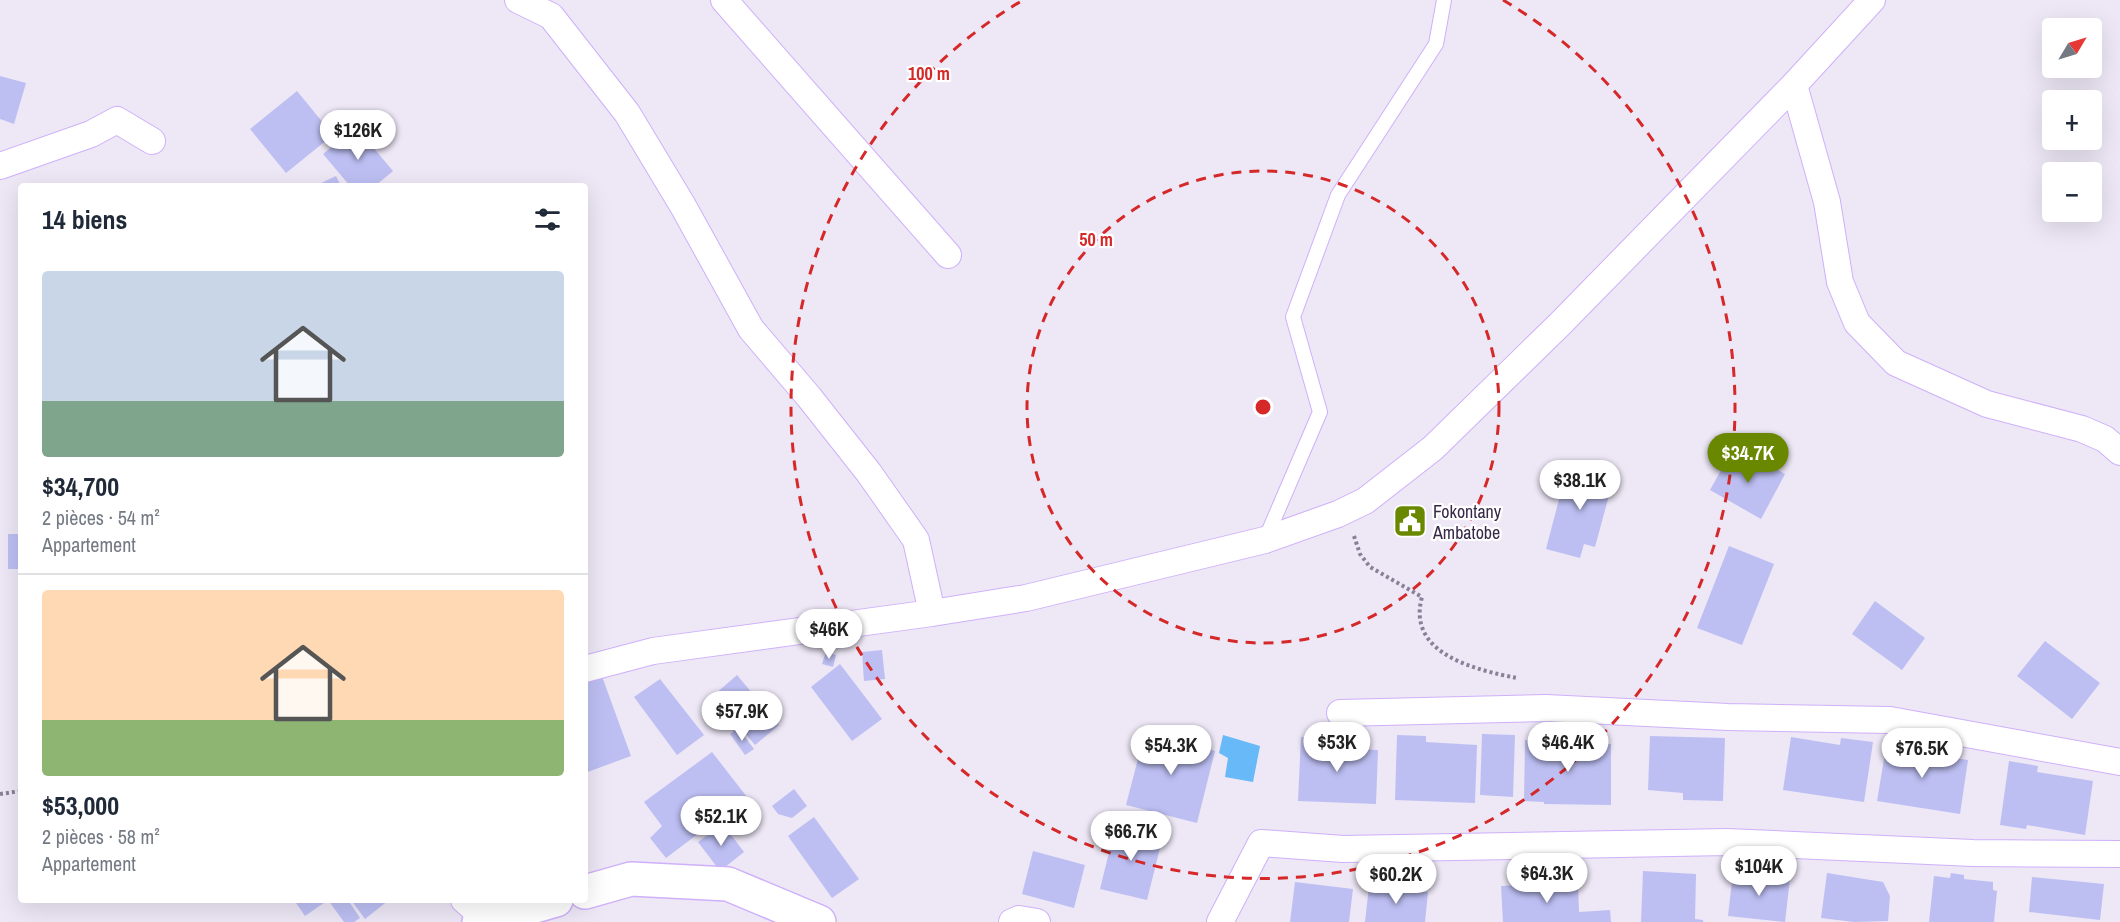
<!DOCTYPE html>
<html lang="fr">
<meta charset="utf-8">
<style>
body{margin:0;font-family:"Archivo Narrow",sans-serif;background:#f2f2f3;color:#1f2937;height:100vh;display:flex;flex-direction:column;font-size:22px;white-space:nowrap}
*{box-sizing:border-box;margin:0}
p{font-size:20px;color:#747a83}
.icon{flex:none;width:33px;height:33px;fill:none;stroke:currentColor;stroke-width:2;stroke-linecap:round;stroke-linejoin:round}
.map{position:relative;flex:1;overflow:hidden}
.panel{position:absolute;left:18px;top:183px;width:570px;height:720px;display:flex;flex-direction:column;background:#fff;border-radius:6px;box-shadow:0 6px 24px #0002}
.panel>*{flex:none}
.needle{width:39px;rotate:52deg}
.tools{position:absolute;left:2042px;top:18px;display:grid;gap:12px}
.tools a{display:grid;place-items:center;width:60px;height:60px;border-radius:6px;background:#fff;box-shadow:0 6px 24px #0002;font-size:30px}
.price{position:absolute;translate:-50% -51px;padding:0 14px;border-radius:21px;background:#fff;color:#222;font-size:20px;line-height:39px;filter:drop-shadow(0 2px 3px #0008)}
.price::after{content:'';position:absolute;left:50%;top:36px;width:18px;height:14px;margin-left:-9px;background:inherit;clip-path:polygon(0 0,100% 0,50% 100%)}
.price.current{background:#6a8700;color:#fff}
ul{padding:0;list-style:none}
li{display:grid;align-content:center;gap:12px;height:318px;padding:0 24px}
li+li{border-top:2px solid #e0e1e3}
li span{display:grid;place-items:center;height:186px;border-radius:6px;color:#555}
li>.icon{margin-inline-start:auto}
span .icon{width:108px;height:108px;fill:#fffc;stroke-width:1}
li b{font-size:26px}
h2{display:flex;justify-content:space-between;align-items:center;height:72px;padding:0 24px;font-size:26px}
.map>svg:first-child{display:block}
.water{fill:#67b9f7}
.building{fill:#bdbff3}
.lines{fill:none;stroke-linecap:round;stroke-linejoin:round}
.service-casing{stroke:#cfb0fa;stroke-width:16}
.minor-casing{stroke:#cfb0fa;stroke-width:28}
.tertiary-casing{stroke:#cfb0fa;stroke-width:36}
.path{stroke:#898097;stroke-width:4;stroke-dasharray:3 3;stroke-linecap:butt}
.service{stroke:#fff;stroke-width:14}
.minor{stroke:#fff;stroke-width:26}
.tertiary{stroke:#fff;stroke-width:33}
.ring{fill:none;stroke:#d62828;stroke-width:3;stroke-dasharray:10 8}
.labels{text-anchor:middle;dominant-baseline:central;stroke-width:4.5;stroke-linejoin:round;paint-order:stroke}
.poi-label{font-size:18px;fill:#362947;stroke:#fff;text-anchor:start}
.centre{fill:#d62828;stroke:#fff;stroke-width:3}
.ring-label{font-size:18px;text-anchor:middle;font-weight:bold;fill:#d62828;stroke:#fff;stroke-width:4.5;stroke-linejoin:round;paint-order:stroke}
</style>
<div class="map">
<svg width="2120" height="922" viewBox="0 0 2120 922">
<rect width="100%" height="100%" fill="#ede7f6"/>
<path class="water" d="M 1223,735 L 1260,746 L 1253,782 L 1225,777 L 1228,758 L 1219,753 Z"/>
<path class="building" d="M 0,76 L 26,83 L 14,124 L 0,119 Z
M 297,91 L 333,135 L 286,173 L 250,129 Z
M 356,127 L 393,171 L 375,186 L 350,186 L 323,154 Z
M 336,176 L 341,186 L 315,186 Z
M 1742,450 L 1785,474 L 1761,519 L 1710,490 L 1725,463 L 1732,467 Z
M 1568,465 L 1614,477 L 1595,547 L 1584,544 L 1580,558 L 1546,549 Z
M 8,534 L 21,534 L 21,569 L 8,569 Z
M 1729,546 L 1774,564 L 1742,645 L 1697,628 Z
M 1875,601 L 1925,638 L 1902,670 L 1852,634 Z
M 2045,641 L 2100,683 L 2072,719 L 2017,676 Z
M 882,650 L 885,679 L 864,681 L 862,652 Z
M 826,652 L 836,655 L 833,667 L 822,664 Z
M 840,664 L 882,719 L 852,741 L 811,687 Z
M 599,668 L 631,756 L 585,773 L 585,673 Z
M 737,675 L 779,725 L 755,745 L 714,695 Z
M 660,679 L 704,735 L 677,755 L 634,697 Z
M 738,728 L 754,749 L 745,755 L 730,734 Z
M 1146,728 L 1194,740 L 1193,745 L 1215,751 L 1197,823 L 1126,805 Z
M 1482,734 L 1515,735 L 1513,797 L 1480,795 Z
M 1397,735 L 1426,736 L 1426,742 L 1477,745 L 1475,803 L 1395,800 Z
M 1650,736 L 1725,738 L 1723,801 L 1683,800 L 1683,793 L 1648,790 Z
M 1301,737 L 1332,738 L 1331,748 L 1378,750 L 1376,804 L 1298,801 Z
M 1791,737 L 1840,745 L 1841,738 L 1873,742 L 1864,802 L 1783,790 Z
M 1525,740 L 1546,740 L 1546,743 L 1611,744 L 1611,805 L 1544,804 L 1544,802 L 1524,801 Z
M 1887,741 L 1915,745 L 1914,752 L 1968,760 L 1960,814 L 1877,801 Z
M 712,752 L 747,797 L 666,858 L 650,838 L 662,826 L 644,802 Z
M 2009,761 L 2038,766 L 2037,772 L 2093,781 L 2085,835 L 2027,825 L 2026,829 L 2000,825 Z
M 794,789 L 807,806 L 792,818 L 778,814 L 772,806 Z
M 814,817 L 859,879 L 832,898 L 788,836 Z
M 723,824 L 744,852 L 720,871 L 698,842 Z
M 1116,824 L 1163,836 L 1147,900 L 1100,889 Z
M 1033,851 L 1085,865 L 1074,908 L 1022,894 Z
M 1643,871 L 1696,874 L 1695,919 L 1703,920 L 1703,922 L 1641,922 Z
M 1733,872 L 1790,879 L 1785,922 L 1728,916 Z
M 1827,873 L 1883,882 L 1890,896 L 1888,921 L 1854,922 L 1821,918 Z
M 1951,873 L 1964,875 L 1964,879 L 1993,882 L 1993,890 L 1997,891 L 1994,922 L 1929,922 L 1934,876 L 1950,878 Z
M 2032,877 L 2104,884 L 2100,920 L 2029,912 Z
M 1295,882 L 1353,889 L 1349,922 L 1290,922 Z
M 1578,882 L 1579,912 L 1610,910 L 1611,922 L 1503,922 L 1501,886 Z
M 1369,886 L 1428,892 L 1425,922 L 1365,922 Z
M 294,900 L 348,900 L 360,918 L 354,922 L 344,922 L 328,900 L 305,916 Z
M 351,900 L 389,900 L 365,919 Z"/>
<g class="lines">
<defs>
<path id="service" d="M 1265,540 L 1320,412 L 1293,317 L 1338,195 L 1436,44 L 1444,0"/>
<path id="minor" d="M 518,0 L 551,16 L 627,113 L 683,206 L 751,329 L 809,397 L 869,473 L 916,540 L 932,613
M 724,0 L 948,255
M 1794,85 L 1827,202 L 1840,282 L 1857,323 L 1896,363 L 1987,404 L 2082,429 L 2105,439 L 2120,452
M 0,166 L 91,134 L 117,120 L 152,141
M 585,669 L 653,651 L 932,613 L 1026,598 L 1265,540 L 1338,514 L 1365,501 L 1433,448 L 1560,324 L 1794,85 L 1872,0
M 1340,713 L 1546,708 L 1728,717 L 1890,720 L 2120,762
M 464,900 L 487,920
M 1012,922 L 1019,919 L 1037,922
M 1220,922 L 1261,843 L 1343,849 L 1727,842 L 1973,853 L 2120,854"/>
<path id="tertiary" d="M 585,892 L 631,879 L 728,884 L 819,922
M 479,922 L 556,900"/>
</defs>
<use href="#service" class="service-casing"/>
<use href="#minor" class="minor-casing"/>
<use href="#tertiary" class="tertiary-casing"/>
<path class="path" d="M 1354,536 L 1360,554 L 1370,567 L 1422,597 C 1406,654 1476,670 1517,678
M 0,794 L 21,791"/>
<use href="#service" class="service"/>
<use href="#minor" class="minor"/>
<use href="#tertiary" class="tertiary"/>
</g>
<g class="ring">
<circle cx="1263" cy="407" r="236"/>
<path d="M1503 0A472 472 0 1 1 1023 0"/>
</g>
<defs>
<symbol id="civic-square" viewBox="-11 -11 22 22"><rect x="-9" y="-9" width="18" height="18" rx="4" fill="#6a8700" stroke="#fff"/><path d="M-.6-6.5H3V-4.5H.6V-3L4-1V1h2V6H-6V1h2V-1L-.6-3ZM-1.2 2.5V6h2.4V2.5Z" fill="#fff"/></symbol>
</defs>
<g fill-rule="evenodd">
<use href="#civic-square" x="1391" y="502" width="38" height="38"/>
</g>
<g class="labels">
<g class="poi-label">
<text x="1433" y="511">Fokontany<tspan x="1433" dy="21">Ambatobe</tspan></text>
</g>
</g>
<circle cx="1263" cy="407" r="9" class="centre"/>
<g class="ring-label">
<text x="929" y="80">100 m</text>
<text x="1096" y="246">50 m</text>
</g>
</svg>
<div class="tools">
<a><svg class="needle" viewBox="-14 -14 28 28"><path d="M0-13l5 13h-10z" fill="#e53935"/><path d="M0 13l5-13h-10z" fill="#747a83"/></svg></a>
<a>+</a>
<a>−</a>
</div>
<b class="price" style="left:358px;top:161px">$126K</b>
<b class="price current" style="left:1748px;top:484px">$34.7K</b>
<b class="price" style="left:1580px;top:511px">$38.1K</b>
<b class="price" style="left:829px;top:660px">$46K</b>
<b class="price" style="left:742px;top:742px">$57.9K</b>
<b class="price" style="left:1337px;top:773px">$53K</b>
<b class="price" style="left:1568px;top:773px">$46.4K</b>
<b class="price" style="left:1171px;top:776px">$54.3K</b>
<b class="price" style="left:1922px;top:779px">$76.5K</b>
<b class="price" style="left:721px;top:847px">$52.1K</b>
<b class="price" style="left:1131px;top:862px">$66.7K</b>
<b class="price" style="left:1759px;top:897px">$104K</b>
<b class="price" style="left:1547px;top:904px">$64.3K</b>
<b class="price" style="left:1396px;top:905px">$60.2K</b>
<section class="panel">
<h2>14 biens<svg class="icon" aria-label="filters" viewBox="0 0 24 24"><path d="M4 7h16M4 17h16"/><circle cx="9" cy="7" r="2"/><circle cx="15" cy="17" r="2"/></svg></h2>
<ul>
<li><span style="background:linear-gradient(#c9d6e8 70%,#7fa58c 0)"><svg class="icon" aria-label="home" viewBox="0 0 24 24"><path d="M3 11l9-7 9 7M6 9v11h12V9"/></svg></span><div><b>$34,700</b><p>2 pièces · 54 m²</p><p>Appartement</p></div></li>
<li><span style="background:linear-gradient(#ffd9b3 70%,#8fb573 0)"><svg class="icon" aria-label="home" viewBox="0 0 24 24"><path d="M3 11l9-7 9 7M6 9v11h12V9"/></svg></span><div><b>$53,000</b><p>2 pièces · 58 m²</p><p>Appartement</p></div></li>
</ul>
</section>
</div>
